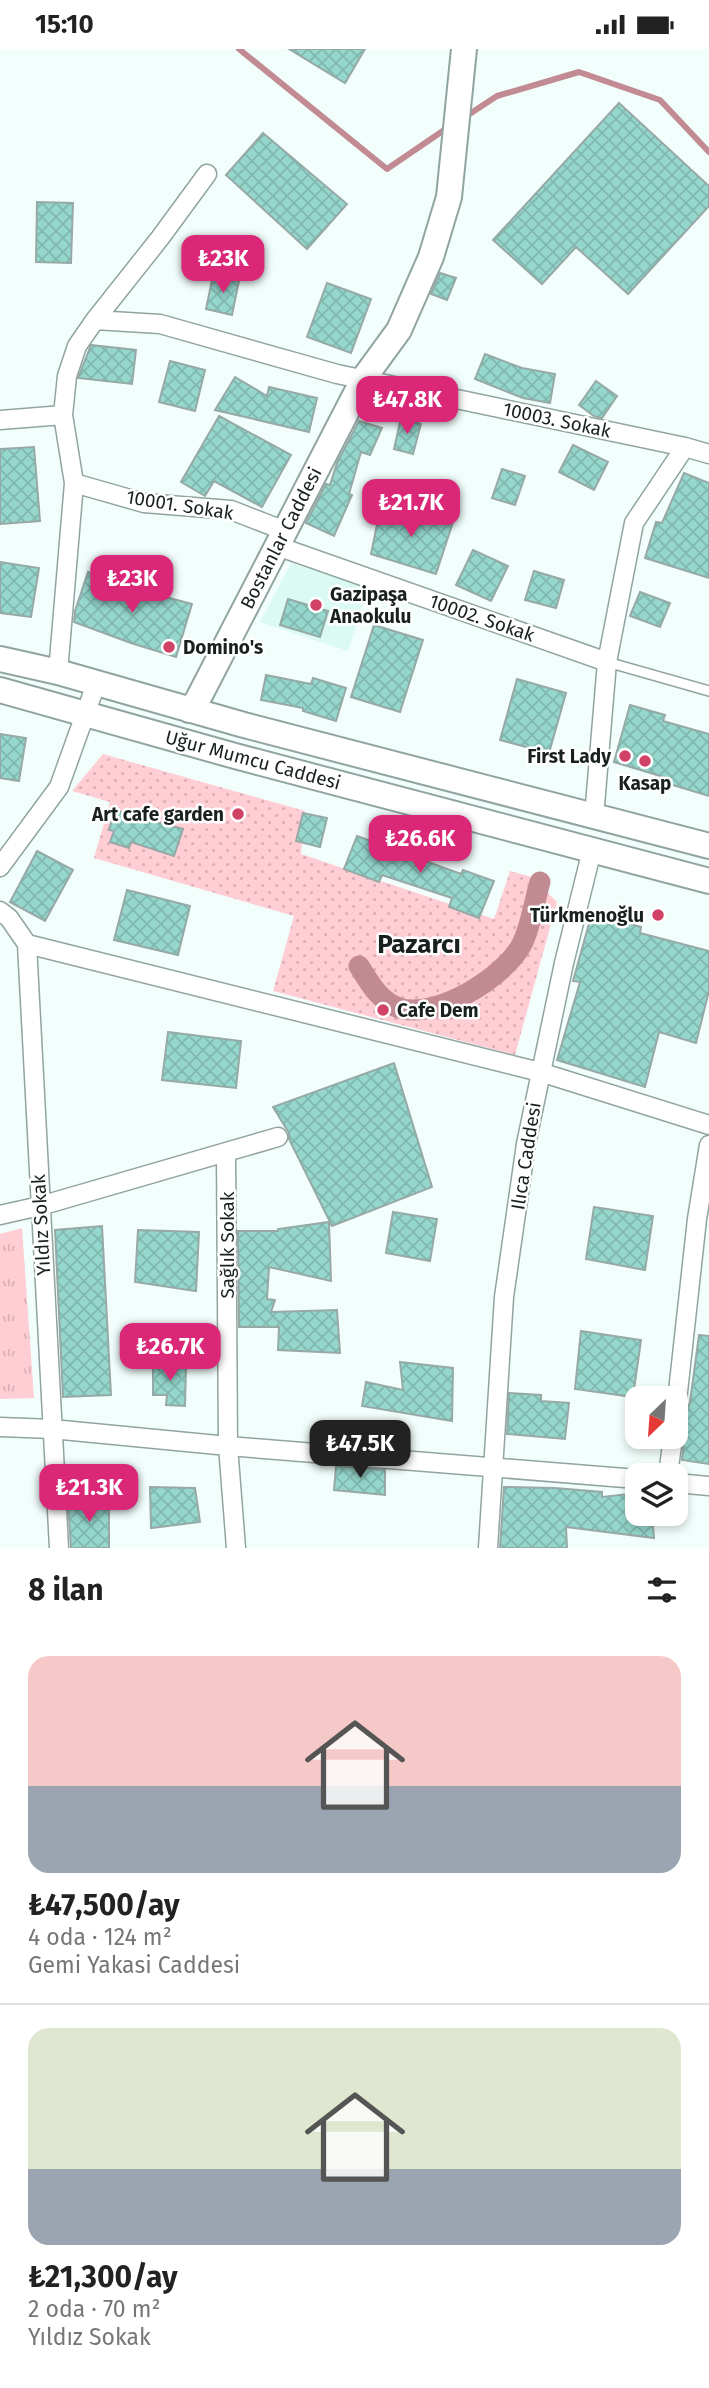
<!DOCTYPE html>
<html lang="tr">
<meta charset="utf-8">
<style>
body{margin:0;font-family:"Fira Sans",sans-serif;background:#f6f6f6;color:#222;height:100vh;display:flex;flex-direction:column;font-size:26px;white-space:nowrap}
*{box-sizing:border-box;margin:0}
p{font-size:23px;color:#767676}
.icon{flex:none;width:38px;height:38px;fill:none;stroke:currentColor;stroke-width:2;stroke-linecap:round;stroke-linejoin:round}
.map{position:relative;height:1499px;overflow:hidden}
.details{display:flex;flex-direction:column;background:#fff;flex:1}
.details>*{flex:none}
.needle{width:46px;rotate:205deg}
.fabs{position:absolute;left:625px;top:1337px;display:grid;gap:14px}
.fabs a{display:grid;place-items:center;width:63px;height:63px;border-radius:14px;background:#fff;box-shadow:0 4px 10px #0003;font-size:35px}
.price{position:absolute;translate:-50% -60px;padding:0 16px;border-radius:14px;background:#db2777;color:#fff;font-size:23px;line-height:46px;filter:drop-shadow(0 2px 4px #0008)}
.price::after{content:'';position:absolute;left:50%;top:42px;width:21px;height:16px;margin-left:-10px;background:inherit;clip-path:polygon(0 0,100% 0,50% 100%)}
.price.selected{background:#222;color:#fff}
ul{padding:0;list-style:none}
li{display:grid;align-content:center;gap:14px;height:371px;padding:0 28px}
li+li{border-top:2px solid #e0e0e0}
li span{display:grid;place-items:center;height:217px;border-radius:21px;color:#555}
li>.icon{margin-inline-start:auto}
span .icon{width:126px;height:126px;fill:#fffc;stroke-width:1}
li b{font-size:30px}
h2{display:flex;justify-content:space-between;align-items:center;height:84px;padding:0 28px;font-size:30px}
.status{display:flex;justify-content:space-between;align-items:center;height:49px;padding:0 35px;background:#fff;direction:ltr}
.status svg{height:19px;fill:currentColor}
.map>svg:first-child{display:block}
.built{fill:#dbfaf4}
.grass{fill:url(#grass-tufts)}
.park{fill:url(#park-dots)}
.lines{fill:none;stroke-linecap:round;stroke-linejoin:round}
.stream{stroke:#c28b93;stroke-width:6}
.canal{stroke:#c28b93;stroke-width:21}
.building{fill:url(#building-cross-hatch);stroke:#96a9a6;stroke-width:2}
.lane-casing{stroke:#90a4a0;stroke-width:12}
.street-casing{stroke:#90a4a0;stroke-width:21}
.secondary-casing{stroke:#90a4a0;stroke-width:28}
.lane{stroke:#fff;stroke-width:9}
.street{stroke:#fff;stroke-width:18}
.secondary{stroke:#fff;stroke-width:24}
.poi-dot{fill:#d14267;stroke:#fff;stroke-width:2.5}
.labels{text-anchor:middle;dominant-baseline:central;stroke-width:5;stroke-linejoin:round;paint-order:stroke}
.street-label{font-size:19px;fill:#19211f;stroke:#fff}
.poi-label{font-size:19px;font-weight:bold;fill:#19211f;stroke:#fff;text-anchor:start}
.district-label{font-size:26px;font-weight:bold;fill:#19211f;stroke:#fff}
</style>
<div class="status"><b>15:10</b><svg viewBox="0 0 49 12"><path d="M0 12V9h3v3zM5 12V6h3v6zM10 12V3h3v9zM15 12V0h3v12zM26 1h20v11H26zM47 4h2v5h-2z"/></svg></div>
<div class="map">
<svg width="709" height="1499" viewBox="0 0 709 1499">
<defs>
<pattern id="grass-tufts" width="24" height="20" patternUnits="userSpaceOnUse" patternTransform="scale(1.75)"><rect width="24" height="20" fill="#ffcdd4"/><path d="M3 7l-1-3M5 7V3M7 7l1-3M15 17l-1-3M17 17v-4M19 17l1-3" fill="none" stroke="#dab0b6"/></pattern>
<pattern id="park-dots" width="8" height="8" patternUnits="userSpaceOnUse" patternTransform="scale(1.75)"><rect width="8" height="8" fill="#ffcdd4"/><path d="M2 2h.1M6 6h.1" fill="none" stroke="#dab0b6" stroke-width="1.8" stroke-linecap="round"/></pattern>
<pattern id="building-cross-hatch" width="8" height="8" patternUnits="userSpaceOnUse" patternTransform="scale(1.75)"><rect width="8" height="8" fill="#95d7cc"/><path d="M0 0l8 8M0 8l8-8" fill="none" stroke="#80b8af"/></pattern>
</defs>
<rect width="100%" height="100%" fill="#f2fefc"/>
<path class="built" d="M 291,514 L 368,539 L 348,602 L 260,573 Z"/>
<path class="grass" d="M 22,1179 L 34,1349 L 0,1350 L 0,1185 Z"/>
<path class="park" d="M 103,705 L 305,762 L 301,805 L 494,870 L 510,822 L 532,828 L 557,853 L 515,1006 L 273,942 L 294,867 L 94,809 L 110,753 L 72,742 Z"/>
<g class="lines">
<path class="stream" d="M 239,0 L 387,120 L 450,77
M 465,68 L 497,47 L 579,23 L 660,51 L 709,103"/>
<path class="canal" d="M 359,917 C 370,934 379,952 399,959 C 436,971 505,928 522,895 C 530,880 535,850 540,833"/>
</g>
<path class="building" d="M 289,0 L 365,0 L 345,34 Z
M 619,54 L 709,137 L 709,157 L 628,245 L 576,198 L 542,235 L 493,191 Z
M 263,84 L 347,155 L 307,200 L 226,126 Z
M 37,153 L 73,154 L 71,214 L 36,213 Z
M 440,224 L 456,229 L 447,251 L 431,245 Z
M 213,226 L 239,232 L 232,266 L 206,260 Z
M 327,234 L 371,250 L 351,304 L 307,288 Z
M 91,296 L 136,301 L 132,335 L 78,329 Z
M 485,305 L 522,319 L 555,325 L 550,354 L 523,349 L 475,330 Z
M 170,312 L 205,321 L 195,362 L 159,353 Z
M 235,328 L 267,347 L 269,338 L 317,349 L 309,383 L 215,361 Z
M 596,332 L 617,347 L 602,369 L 594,367 L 579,356 Z
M 219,367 L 291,406 L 262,458 L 214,432 L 205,447 L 181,433 Z
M 401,369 L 421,375 L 413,405 L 394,400 Z
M 359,372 L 382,379 L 370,406 L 361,403 L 349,445 L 352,446 L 334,487 L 306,474 L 326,435 L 330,436 L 337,414 Z
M 573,396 L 608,413 L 594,441 L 559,423 Z
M 34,398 L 40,472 L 0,475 L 0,400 Z
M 502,420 L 525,427 L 515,456 L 492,449 Z
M 684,424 L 709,434 L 709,529 L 645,509 L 656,473 L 662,474 Z
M 381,456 L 453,473 L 436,525 L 371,505 Z
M 473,501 L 508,517 L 491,552 L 456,536 Z
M 0,513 L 39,519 L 31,568 L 0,564 Z
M 534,522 L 564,531 L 556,559 L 525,551 Z
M 88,523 L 147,543 L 192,555 L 176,608 L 131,594 L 74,573 L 75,562 Z
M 640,543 L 670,554 L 660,578 L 630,567 Z
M 288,550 L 328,562 L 320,588 L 280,576 Z
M 374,576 L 423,591 L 400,663 L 351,648 Z
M 266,626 L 311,635 L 313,629 L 346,639 L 336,672 L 303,662 L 303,659 L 261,651 Z
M 517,630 L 566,644 L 549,704 L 500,691 Z
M 630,656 L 665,666 L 663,672 L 709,685 L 709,747 L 666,734 L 667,729 L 614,713 Z
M 0,685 L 26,689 L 19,732 L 0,729 Z
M 115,761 L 183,780 L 174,807 L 131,793 L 129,799 L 110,793 L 114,782 L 109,781 Z
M 303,764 L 327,769 L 320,798 L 296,792 Z
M 357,787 L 461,825 L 463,821 L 494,832 L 479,869 L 449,858 L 452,849 L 382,826 L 379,833 L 344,820 Z
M 37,802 L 73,821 L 45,872 L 10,853 Z
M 127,841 L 190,857 L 178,906 L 114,891 Z
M 592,864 L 641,878 L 640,884 L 709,902 L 709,942 L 696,994 L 659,983 L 645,1038 L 557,1011 L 580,933 L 573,932 Z
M 168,983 L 241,992 L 236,1039 L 162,1031 Z
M 394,1014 L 432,1138 L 332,1177 L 289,1090 L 289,1084 L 273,1058 Z
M 594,1158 L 653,1167 L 645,1221 L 586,1210 Z
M 393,1163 L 437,1170 L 430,1212 L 386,1204 Z
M 329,1173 L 331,1232 L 269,1218 L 267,1250 L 275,1251 L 271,1263 L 337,1261 L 340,1304 L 278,1301 L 279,1278 L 239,1278 L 238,1182 L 278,1182 L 278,1180 Z
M 102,1177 L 111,1346 L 63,1348 L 55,1181 Z
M 138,1181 L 199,1183 L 196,1242 L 135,1233 Z
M 581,1282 L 641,1291 L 633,1348 L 575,1340 Z
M 699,1286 L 709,1287 L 709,1415 L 682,1411 L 684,1389 L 683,1383 L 678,1378 L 679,1372 L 685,1367 L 690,1353 Z
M 400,1313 L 453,1319 L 452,1372 L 362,1357 L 366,1333 L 403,1341 Z
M 153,1315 L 186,1316 L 185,1357 L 166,1356 L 167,1346 L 153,1346 Z
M 509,1344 L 541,1346 L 541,1352 L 569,1354 L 565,1390 L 507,1385 Z
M 336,1417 L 385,1421 L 385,1446 L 334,1441 Z
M 150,1438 L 195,1439 L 200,1473 L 151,1479 Z
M 504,1438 L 555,1439 L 602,1443 L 602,1448 L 637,1444 L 637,1465 L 652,1465 L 654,1489 L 566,1478 L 567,1499 L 500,1499 Z
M 68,1452 L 109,1452 L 109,1499 L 71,1499 Z"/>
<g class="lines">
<defs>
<path id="lane" d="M 607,613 L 709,642"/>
<path id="street" d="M 95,271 L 160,189 L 207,125
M 0,371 L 63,366
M 74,434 L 144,454 L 231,461 L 285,482
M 277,497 L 607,613
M 58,623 L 74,434 L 63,366 L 67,327 L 77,297 L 95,271 L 160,275 L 337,325 L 685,398 L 709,405
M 594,768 L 607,613 L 634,474 L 685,398
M 0,818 L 59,738 L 96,635
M 0,862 L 9,869 L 27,895 L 59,1499
M 27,895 L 540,1023 L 709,1076
M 226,1103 L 228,1397 L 236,1499
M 0,1166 L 40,1157 L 278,1088
M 676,1361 L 697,1170 L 709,1096
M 0,1378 L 52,1380 L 228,1397 L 637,1430
M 668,1426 L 673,1388
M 676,1434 L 709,1437
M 488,1499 L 504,1248 L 526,1095 L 564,914 L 592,801"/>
<path id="secondary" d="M 0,610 L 58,623 L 244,676 L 709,797
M 0,641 L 235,707 L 709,832
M 189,661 L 197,652 L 364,329 L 399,281 L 431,208 L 449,148 L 464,0"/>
</defs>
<use href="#lane" class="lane-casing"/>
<use href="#street" class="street-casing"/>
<use href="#secondary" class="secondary-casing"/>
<use href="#lane" class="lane"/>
<use href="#street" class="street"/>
<use href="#secondary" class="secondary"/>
</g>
<g class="poi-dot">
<circle cx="316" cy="556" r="7"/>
<circle cx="169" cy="598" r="7"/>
<circle cx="625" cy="707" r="7"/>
<circle cx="645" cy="712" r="7"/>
<circle cx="238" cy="765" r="7"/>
<circle cx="658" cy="866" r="7"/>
<circle cx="383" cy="961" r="7"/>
</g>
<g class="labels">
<g class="street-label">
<text transform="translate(557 371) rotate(12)">10003. Sokak</text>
<text transform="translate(180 456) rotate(9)">10001. Sokak</text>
<text transform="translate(281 489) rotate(-63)">Bostanlar Caddesi</text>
<text transform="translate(482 569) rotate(19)">10002. Sokak</text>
<text transform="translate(253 711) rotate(15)">Uğur Mumcu Caddesi</text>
<text transform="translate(526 1107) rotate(-81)">Ilıca Caddesi</text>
<text transform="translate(41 1176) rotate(-93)">Yıldız Sokak</text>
<text transform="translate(227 1196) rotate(-90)">Sağlık Sokak</text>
</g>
<g class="poi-label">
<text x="330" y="545">Gazipaşa<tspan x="330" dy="22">Anaokulu</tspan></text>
<text x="183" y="598">Domino's</text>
<text x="611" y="707" text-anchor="end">First Lady</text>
<text x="645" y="734" text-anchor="middle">Kasap</text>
<text x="224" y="765" text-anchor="end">Art cafe garden</text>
<text x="644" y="866" text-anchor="end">Türkmenoğlu</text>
<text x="397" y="961">Cafe Dem</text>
</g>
<g class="district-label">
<text x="419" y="895">Pazarcı</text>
</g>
</g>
</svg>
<div class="fabs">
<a><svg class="needle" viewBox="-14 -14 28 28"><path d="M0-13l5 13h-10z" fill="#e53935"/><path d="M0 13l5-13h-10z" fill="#767676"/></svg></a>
<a><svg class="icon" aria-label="layers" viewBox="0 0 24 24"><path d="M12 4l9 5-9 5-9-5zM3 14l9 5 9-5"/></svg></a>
</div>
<b class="price" style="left:223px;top:246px">₺23K</b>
<b class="price" style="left:407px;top:387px">₺47.8K</b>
<b class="price" style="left:411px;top:490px">₺21.7K</b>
<b class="price" style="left:132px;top:566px">₺23K</b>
<b class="price" style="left:420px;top:826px">₺26.6K</b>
<b class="price" style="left:170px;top:1334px">₺26.7K</b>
<b class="price selected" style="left:360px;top:1431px">₺47.5K</b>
<b class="price" style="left:89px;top:1475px">₺21.3K</b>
</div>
<section class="details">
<h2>8 ilan<svg class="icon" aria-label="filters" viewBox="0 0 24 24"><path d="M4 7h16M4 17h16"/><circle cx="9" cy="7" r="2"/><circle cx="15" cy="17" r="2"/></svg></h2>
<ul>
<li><span style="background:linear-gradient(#f6c9c9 60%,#9aa5b1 0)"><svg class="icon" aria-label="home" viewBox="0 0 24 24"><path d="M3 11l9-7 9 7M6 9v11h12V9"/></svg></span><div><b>₺47,500/ay</b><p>4 oda · 124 m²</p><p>Gemi Yakasi Caddesi</p></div></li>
<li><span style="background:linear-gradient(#dfe7d0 65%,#9aa5b1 0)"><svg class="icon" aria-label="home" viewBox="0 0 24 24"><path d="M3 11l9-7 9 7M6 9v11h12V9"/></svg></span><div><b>₺21,300/ay</b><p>2 oda · 70 m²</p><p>Yıldız Sokak</p></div></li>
</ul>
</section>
